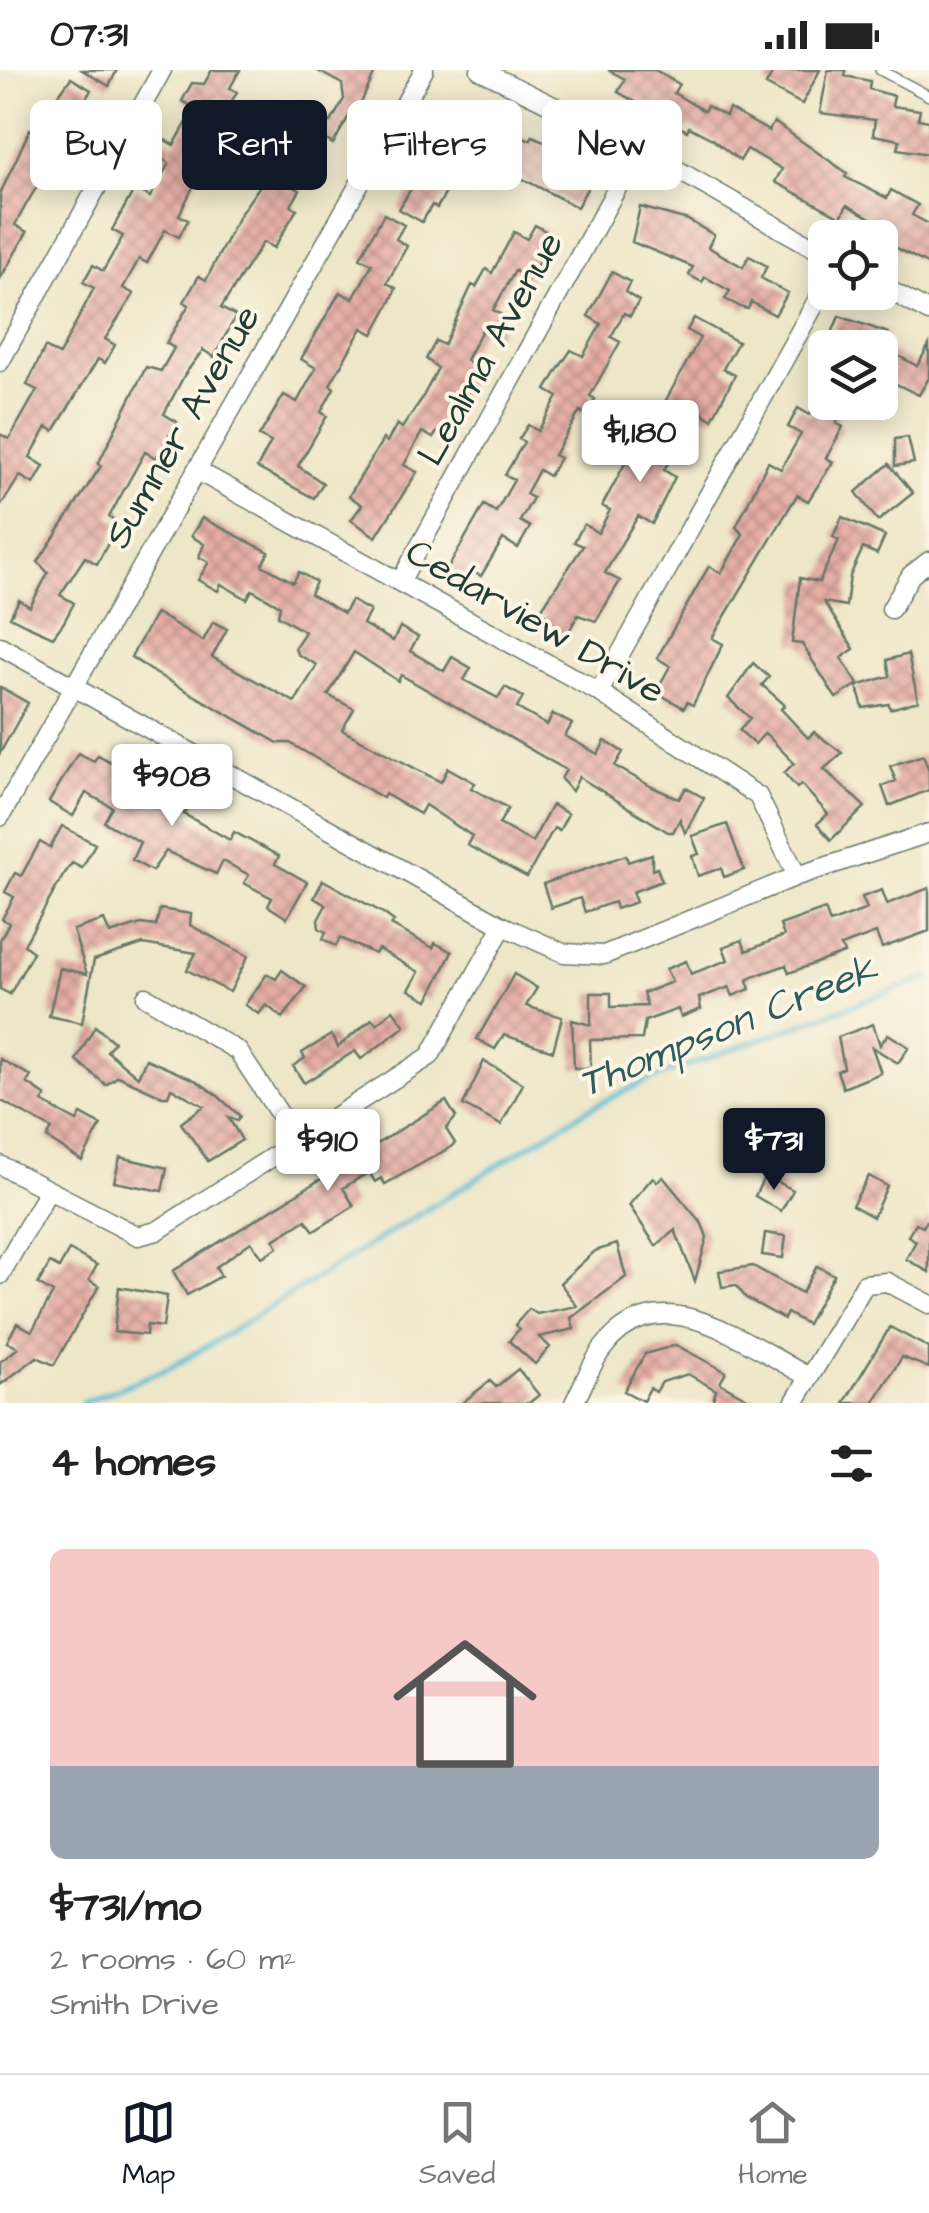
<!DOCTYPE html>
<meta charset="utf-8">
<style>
body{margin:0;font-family:"Architects Daughter",sans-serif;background:#f6f6f6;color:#222;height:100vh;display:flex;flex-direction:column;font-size:38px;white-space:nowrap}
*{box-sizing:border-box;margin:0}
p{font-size:32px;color:#767676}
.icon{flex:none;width:55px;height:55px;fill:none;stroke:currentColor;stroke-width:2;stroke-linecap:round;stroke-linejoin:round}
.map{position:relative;height:1333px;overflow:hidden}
.details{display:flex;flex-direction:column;background:#fff;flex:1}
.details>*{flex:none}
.hud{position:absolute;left:30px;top:30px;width:870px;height:90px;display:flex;gap:20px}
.tools{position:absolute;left:808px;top:150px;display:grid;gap:20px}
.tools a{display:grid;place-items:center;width:90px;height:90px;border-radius:15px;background:#fff;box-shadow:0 5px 25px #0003;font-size:50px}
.price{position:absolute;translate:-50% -85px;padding:0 22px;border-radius:10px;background:#fff;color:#222;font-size:32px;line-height:65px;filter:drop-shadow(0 2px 5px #0008)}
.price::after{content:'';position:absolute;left:50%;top:60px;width:30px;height:22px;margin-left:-15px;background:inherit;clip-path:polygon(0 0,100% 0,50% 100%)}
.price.active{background:#111827;color:#fff}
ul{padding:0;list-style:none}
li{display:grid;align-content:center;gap:20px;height:530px;padding:0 50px}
li span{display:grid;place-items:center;height:310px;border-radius:15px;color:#555}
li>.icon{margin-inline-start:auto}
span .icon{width:180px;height:180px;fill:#fffc;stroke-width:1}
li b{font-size:42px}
h2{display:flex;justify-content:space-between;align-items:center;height:120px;padding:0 50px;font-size:42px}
.tag{padding:0 35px;border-radius:15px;background:#fff;box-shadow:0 5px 25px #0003;font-size:35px;line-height:90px}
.tag.active{background:#111827;color:#fff}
.status{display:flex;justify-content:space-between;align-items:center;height:70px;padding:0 50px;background:#fff;direction:ltr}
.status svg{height:28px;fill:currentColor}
.menu{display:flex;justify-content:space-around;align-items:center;height:140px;border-top:2px solid #e0e0e0;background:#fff;font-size:28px;color:#767676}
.menu a{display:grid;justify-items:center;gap:5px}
.menu .active{color:#111827}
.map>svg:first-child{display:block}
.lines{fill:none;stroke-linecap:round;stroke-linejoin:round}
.stream{stroke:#56bbd4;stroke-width:5}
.building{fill:url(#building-cross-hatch)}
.lane-casing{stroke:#677867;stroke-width:12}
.street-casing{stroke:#677867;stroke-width:21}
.lane{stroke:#fff;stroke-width:9}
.street{stroke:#fff;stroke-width:18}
.labels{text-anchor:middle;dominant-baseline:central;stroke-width:8;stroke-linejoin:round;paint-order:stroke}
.street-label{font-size:38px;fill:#1f3d34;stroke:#fcf5e5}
.water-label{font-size:40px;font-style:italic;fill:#2d5c5c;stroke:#fcf5e5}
</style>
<div class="status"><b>07:31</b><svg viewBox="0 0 49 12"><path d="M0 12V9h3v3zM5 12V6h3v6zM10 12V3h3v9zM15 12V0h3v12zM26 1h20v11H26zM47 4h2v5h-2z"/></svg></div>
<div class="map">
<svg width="929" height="1333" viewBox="0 0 929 1333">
<defs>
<pattern id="building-cross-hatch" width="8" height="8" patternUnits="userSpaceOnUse" patternTransform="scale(2.5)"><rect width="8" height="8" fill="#e6ada5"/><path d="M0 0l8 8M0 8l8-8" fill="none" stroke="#ba8e87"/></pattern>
</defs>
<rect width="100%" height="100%" fill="#fcf5e5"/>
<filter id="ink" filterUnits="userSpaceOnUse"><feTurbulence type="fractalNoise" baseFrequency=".01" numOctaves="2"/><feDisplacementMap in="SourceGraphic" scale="20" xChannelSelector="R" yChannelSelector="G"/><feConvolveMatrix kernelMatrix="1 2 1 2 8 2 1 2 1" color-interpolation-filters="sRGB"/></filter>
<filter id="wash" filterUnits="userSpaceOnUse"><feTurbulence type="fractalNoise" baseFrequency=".0048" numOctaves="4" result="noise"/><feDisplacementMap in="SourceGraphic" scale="40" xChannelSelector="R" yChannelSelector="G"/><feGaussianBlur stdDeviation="2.25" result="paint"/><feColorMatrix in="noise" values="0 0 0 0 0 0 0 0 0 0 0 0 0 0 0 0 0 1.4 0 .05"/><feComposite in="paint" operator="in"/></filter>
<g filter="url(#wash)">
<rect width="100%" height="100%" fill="#ede6c7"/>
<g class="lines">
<path class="stream" d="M 82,1333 L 171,1297 L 214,1272 L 588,1039 L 646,1011 L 929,907"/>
</g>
<g id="blocks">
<path class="building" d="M 82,0 L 117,0 L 109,16 Z
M 212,0 L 240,0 L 230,18 L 237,22 L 218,55 L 222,57 L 218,67 L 179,145 L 188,150 L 179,167 L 165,160 L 147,193 L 139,189 L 123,218 L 134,224 L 105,269 L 115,275 L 105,293 L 98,289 L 54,361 L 47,357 L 30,387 L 44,396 L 34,414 L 20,406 L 0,437 L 0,364 L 9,369 L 37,320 L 27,315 L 45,277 L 59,285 L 94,218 L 83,212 L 93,195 L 103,201 L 123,166 L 112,160 L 135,118 L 150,127 L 169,93 L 154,84 L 163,69 L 174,75 L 195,38 L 182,31 L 192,13 L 204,14 Z
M 316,0 L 376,0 L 355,46 L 350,44 L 333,74 L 323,68 L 308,92 L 294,117 L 300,120 L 291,136 L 297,139 L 274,178 L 263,172 L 221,238 L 236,246 L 214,287 L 203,280 L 185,304 L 164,344 L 177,352 L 156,388 L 145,382 L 109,447 L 119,453 L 97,494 L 85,487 L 60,525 L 74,533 L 64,552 L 53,567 L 26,555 L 10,547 L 19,530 L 30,537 L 48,503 L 38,492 L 101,396 L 98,394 L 146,297 L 161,301 L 174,278 L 166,273 L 189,235 L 184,232 L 199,206 L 206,210 L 240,144 L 269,103 L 276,107 L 290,82 L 286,80 L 294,66 L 286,61 L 298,40 L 331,52 L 344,29 L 342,14 Z
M 608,0 L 655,0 L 679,14 L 674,23 L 704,41 L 707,36 L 726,46 L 729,39 L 769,61 L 774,52 L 847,103 L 845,107 L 887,128 L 891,120 L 918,135 L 912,145 L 929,154 L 929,195 L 876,167 L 883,155 L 847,135 L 841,147 L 775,112 L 782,99 L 747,79 L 740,91 L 712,69 L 689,57 L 687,61 L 618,22 L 625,9 Z
M 774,0 L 820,0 L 802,34 L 766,15 Z
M 828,0 L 846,0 L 845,6 L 870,11 L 869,19 L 894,26 L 892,36 L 920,40 L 918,49 L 929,51 L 929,84 L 898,79 L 900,70 L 873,65 L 875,50 L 820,43 Z
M 71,8 L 91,20 L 84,32 L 90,36 L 82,51 L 87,58 L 64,93 L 54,87 L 27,133 L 15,155 L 27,162 L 0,209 L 0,124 L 30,59 L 42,66 L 56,42 L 49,38 Z
M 442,32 L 490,46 L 488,51 L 530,70 L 533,66 L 572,85 L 564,99 L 590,113 L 577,137 L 500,97 L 503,89 L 466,71 L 464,77 L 451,73 L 447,85 L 425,79 Z
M 412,91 L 451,114 L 437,138 L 432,135 L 422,152 L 399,139 L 415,112 L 403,105 Z
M 640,137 L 688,150 L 714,165 L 708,177 L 743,197 L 749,186 L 767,196 L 761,208 L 788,223 L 775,245 L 751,232 L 748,239 L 743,238 L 725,229 L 730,221 L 705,207 L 702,212 L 689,205 L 693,197 L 632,172 Z
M 384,144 L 404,155 L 396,169 L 407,176 L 387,213 L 396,218 L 391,231 L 373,264 L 362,258 L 330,315 L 334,318 L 321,342 L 327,346 L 298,396 L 323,413 L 314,428 L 257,398 L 271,372 L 259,366 L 284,325 L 297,332 L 316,298 L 301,289 L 340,222 L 353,229 L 372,194 L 360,188 Z
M 535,155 L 554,166 L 529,209 L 515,201 L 493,240 L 507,248 L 497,265 L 483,258 L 466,290 L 478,297 L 441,364 L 437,362 L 433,368 L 422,362 L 404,395 L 417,402 L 376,467 L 351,450 L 362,435 L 349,426 L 383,369 L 387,372 L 397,354 L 402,358 L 421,330 L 438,298 L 426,289 L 436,271 L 444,275 L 472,215 L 476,217 L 486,199 L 492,203 L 514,162 L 527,169 Z
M 612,202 L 630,212 L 625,222 L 639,231 L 630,246 L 624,243 L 611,267 L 620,272 L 590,326 L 595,329 L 586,345 L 580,341 L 554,385 L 560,388 L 549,406 L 539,400 L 526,424 L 533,428 L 520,451 L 530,457 L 518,478 L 503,469 L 481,506 L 471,501 L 464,515 L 444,505 L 484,435 L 496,442 L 514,410 L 505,405 L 524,372 L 519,369 L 528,355 L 538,361 L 558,327 L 546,320 L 557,301 L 571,280 L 583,286 L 601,254 L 588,246 Z
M 839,246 L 888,263 L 881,278 L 826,278 Z
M 694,248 L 738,272 L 723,299 L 735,305 L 712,349 L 698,341 L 664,400 L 675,407 L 652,454 L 638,446 L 623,471 L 605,503 L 620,511 L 596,551 L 578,545 L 563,572 L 539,558 L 546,545 L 540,541 L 583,476 L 574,472 L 584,454 L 598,463 L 610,440 L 602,436 L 626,392 L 634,379 L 642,384 L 670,335 L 665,332 L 700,268 L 687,260 Z
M 929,275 L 929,308 L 919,325 L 880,306 L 880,294 L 888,280 L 917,296 Z
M 817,332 L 847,332 L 836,353 L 843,357 L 826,388 L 833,392 L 808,431 L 797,425 L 712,568 L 723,574 L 693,635 L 687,632 L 684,638 L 656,622 L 670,596 L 657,588 L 709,496 L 721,503 L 743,464 L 736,457 L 768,392 L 781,399 L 801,364 L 788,357 L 798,338 L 810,345 Z
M 908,367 L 914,393 L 895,396 L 895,369 Z
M 889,394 L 913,423 L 878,451 L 856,422 Z
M 842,447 L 885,466 L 877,484 L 863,478 L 850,506 L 846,536 L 824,532 L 854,579 L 841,588 L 858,614 L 836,628 L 802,574 L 792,573 L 800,508 L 819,512 L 839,470 L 833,467 Z
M 202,448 L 269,482 L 262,495 L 293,512 L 299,502 L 316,512 L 310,524 L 344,543 L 351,530 L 370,541 L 363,554 L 393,571 L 400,557 L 418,567 L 410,581 L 444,601 L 452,587 L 471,598 L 464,610 L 498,628 L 505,617 L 523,627 L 517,638 L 547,655 L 553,644 L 572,654 L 565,666 L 598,684 L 605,671 L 623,682 L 615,696 L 652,717 L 679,729 L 686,718 L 704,728 L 685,763 L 680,749 L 673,762 L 668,762 L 579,707 L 572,721 L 561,709 L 566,700 L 401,605 L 398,611 L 354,582 L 328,625 L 354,639 L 342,660 L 441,712 L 448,698 L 475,713 L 471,718 L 508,738 L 499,754 L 532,772 L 552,735 L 568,744 L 559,761 L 554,758 L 527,807 L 467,775 L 472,766 L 425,735 L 420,744 L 385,724 L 383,728 L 290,673 L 278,673 L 155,603 L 131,587 L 156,543 L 203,571 L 213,552 L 227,559 L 212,587 L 295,632 L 317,595 L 297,584 L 295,577 L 305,562 L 278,546 L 280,536 L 252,520 L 247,529 L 221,514 L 218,521 L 198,510 L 209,492 L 199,487 L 204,474 L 191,466 Z
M 908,584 L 918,631 L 890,639 L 889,634 L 863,638 L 857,616 L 890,606 L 887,590 Z
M 753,593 L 769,607 L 762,615 L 785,635 L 781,639 L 808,668 L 814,662 L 842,683 L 824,699 L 865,737 L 831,770 L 817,754 L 828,744 L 801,714 L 797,718 L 784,703 L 794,693 L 765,663 L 755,674 L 739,660 L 750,648 L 728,628 Z
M 0,617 L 28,633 L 0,683 Z
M 78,683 L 94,691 L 98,685 L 157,718 L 156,721 L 187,740 L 184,744 L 230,770 L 234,762 L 279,786 L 275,794 L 307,812 L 287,848 L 268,836 L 272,828 L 244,813 L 249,805 L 223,791 L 216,804 L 166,781 L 152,801 L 132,790 L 140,772 L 104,752 L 112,737 L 86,723 L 73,746 L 49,732 Z
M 923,685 L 929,700 L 929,720 L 889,736 L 882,716 L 896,711 L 890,696 Z
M 727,754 L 744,800 L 724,807 L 721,798 L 698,806 L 692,786 L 699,784 L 692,766 Z
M 62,756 L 95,774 L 82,798 L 72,793 L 63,806 L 24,875 L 33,882 L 10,924 L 0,919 L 0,870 L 9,853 L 2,849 L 14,827 L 5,822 L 15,803 L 21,806 L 40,772 L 50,778 Z
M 652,784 L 652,800 L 657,798 L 662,811 L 632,822 L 636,832 L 616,839 L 614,832 L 585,842 L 580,828 L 551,838 L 543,814 L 626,785 L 628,792 Z
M 323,810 L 383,843 L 394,851 L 391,855 L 433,878 L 435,873 L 452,882 L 428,930 L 409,920 L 419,902 L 378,879 L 375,884 L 340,868 L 336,876 L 323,869 L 326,862 L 319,858 L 318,850 L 326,835 L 314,828 Z
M 929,818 L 929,861 L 882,878 L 876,863 L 841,876 L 844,883 L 789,903 L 786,895 L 755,906 L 747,910 L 750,919 L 733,926 L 729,917 L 699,928 L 701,939 L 681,947 L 678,939 L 645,951 L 642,969 L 590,970 L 591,998 L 574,998 L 572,950 L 591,955 L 591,923 L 611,923 L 611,937 L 647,936 L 643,923 L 672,912 L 666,899 L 686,891 L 691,904 L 728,890 L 723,877 L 742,870 L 746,881 L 784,866 L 780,855 L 825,839 L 830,853 L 867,839 L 862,827 L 882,820 L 887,834 Z
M 160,839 L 191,844 L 190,855 L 248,886 L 230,922 L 187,900 L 196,883 L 143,874 L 94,890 L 82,953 L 49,946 L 60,898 L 87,904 L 73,860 L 104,850 L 110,864 L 141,854 L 156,856 Z
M 282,900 L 306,917 L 283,948 L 266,935 L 259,944 L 245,935 L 267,904 L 276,909 Z
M 514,904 L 537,918 L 526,936 L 562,947 L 553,981 L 504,965 L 495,979 L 477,969 Z
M 393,940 L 405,956 L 387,970 L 361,989 L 355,981 L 304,1013 L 293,996 L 305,988 L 302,983 L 331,965 L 338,977 L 372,949 L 377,954 Z
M 873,954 L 880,975 L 888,964 L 909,977 L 898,993 L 872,977 L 881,1003 L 843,1018 L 837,1001 L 844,998 L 838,967 Z
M 95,956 L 114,972 L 107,981 L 138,1007 L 146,989 L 197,1011 L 218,1026 L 240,1046 L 237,1051 L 228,1047 L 242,1070 L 208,1091 L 181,1053 L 204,1036 L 171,1018 L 168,1026 L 162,1026 L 118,1006 L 106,1015 L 76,990 Z
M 0,989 L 31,1006 L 27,1013 L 46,1026 L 42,1032 L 77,1051 L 81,1044 L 101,1055 L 82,1091 L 47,1068 L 52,1059 L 0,1030 Z
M 484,991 L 523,1014 L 501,1055 L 463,1035 Z
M 446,1031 L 456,1047 L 446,1059 L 455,1073 L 451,1077 L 385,1114 L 381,1108 L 375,1112 L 369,1102 L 343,1118 L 354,1136 L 314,1161 L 306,1150 L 274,1170 L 278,1177 L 262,1187 L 251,1172 L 216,1197 L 221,1206 L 187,1225 L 173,1201 Z
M 120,1087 L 167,1098 L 162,1121 L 114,1112 Z
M 765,1105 L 793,1120 L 781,1141 L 755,1126 Z
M 869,1106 L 887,1116 L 873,1147 L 852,1135 Z
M 653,1107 L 657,1112 L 663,1107 L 702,1154 L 707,1167 L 695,1211 L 675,1160 L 656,1176 L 629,1135 Z
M 929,1147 L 929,1202 L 906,1189 L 916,1171 L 908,1166 L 916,1153 L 923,1157 Z
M 765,1163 L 786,1166 L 783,1188 L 762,1185 Z
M 617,1174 L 626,1207 L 571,1248 L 574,1259 L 539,1267 L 550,1277 L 535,1294 L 509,1271 L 519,1259 L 515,1255 L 529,1239 L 537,1244 L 577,1236 L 560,1213 L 595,1181 Z
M 69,1180 L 97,1195 L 89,1210 L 99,1216 L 54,1295 L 37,1287 L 0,1315 L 0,1292 L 18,1278 L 7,1272 L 17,1253 L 32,1261 L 53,1223 L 38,1214 L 50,1193 L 59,1198 Z
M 753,1196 L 802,1223 L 817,1196 L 834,1205 L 807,1254 L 787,1243 L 784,1249 L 746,1228 L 736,1215 L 722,1217 L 719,1201 Z
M 119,1217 L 167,1226 L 163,1257 L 147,1255 L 146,1265 L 114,1262 Z
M 890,1257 L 929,1278 L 929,1298 L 902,1287 L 873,1333 L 844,1333 Z
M 676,1275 L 726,1302 L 720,1313 L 756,1333 L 712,1333 L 716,1320 L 688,1304 L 662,1312 L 656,1322 L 650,1318 L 643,1331 L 624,1321 L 645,1284 Z
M 518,1299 L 539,1325 L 529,1333 L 462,1333 L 490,1311 L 496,1317 Z"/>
</g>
</g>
<g filter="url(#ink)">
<use href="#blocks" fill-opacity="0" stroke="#677867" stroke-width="2.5"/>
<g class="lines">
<defs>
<path id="lane" d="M 880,0 L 929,26"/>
<path id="street" d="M 480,0 L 639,78 L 825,184
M 880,215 L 929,242
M 0,292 L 162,0
M 196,400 L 599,622 L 758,726 L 797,806
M 400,512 L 639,78
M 891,539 L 911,505 L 929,491
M 0,576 L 503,856 L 564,883 L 604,885 L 797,806 L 929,763
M 599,622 L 825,216
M 0,747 L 424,0
M 146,927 L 238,981 L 298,1072
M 0,1095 L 138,1166 L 157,1161 L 430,986 L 503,856
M 0,1205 L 48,1121
M 574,1333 C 583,1316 591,1294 603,1278 C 661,1203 747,1275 809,1307
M 794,1333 L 865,1214 L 887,1212 L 929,1234"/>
</defs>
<use href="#lane" class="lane-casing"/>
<use href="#street" class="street-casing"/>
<use href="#lane" class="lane"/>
<use href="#street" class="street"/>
</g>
</g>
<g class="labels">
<g class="street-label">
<text transform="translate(491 279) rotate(-61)">Lealma Avenue</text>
<text transform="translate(183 357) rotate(-60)">Sumner Avenue</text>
<text transform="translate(535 552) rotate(30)">Cedarview Drive</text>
</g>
<g class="water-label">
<text transform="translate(728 957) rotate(-22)">Thompson Creek</text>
</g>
</g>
</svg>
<div class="tools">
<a><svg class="icon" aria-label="locate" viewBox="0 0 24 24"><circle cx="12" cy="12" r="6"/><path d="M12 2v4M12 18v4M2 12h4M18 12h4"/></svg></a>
<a><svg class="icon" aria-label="layers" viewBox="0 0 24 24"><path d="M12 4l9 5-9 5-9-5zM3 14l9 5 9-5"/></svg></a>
</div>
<b class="price" style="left:640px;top:415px">$1,180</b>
<b class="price" style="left:172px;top:759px">$908</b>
<b class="price active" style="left:774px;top:1123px">$731</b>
<b class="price" style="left:328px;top:1124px">$910</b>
<div class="hud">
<a class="tag">Buy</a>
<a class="tag active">Rent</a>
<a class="tag">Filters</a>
<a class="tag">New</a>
</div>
</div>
<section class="details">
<h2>4 homes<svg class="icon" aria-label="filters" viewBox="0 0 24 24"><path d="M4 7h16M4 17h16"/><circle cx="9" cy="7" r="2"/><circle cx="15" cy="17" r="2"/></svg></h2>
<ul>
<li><span style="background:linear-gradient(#f6c9c9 70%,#9aa5b1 0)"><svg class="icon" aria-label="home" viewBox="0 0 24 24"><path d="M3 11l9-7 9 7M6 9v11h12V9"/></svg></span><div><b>$731/mo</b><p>2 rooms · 60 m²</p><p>Smith Drive</p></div></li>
</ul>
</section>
<nav class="menu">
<a class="active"><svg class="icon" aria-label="map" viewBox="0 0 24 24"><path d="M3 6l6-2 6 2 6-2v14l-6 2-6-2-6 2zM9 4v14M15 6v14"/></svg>Map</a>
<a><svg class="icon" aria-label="saved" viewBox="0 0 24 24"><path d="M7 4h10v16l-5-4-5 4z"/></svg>Saved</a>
<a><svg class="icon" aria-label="home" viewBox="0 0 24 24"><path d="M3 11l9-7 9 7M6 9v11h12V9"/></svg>Home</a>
</nav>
